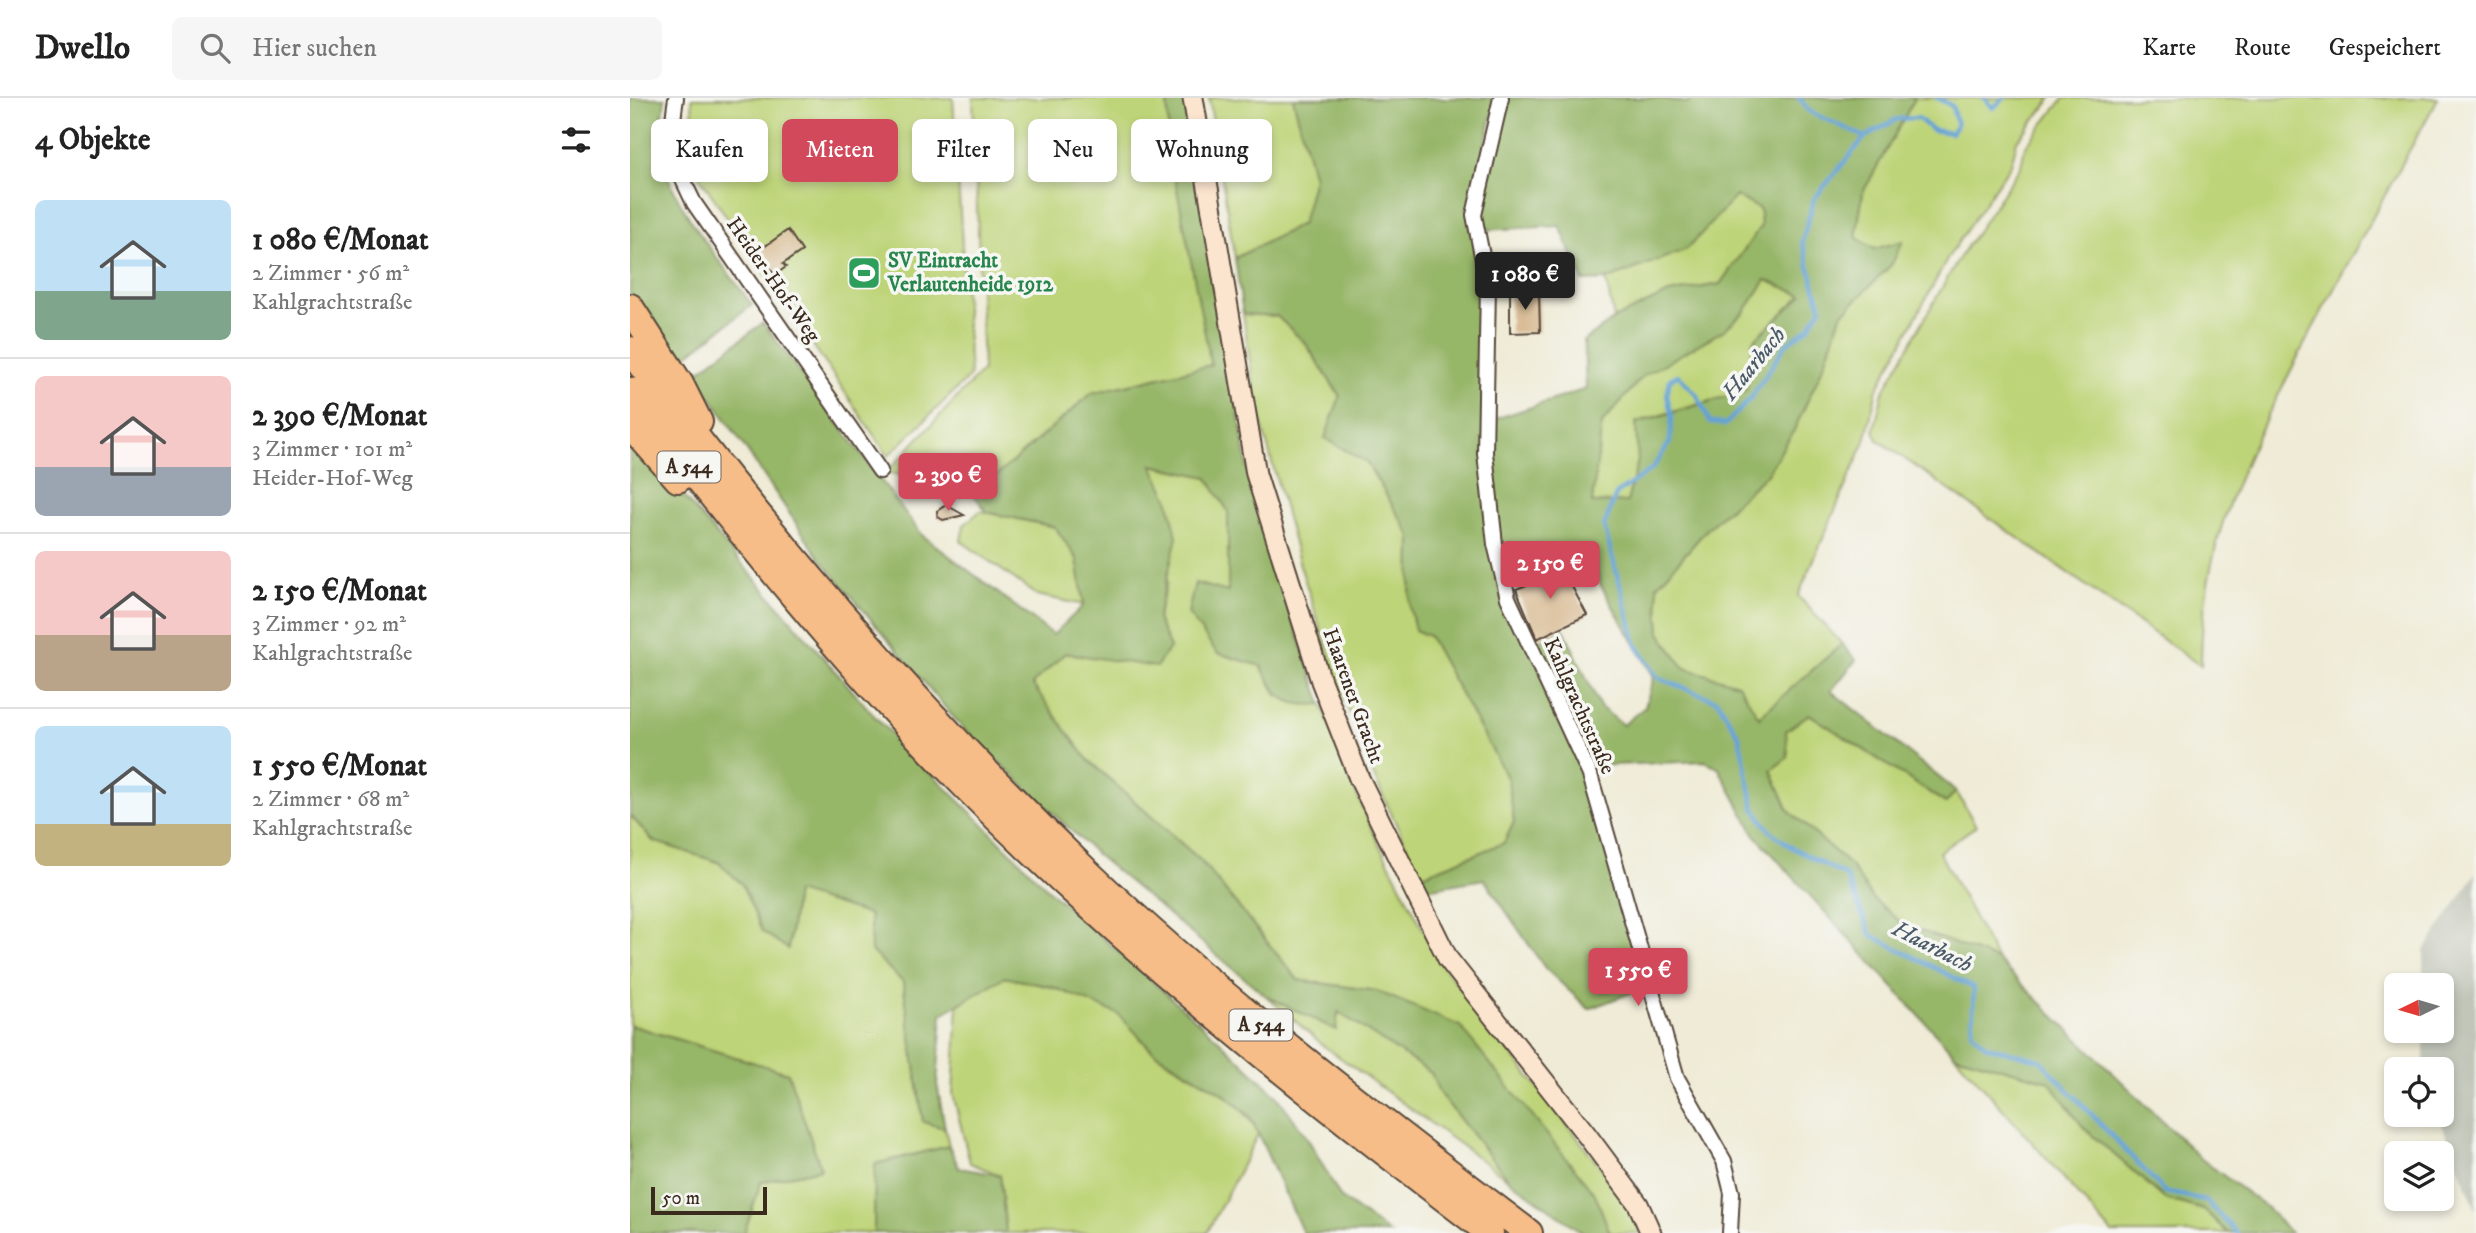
<!DOCTYPE html>
<html lang="de">
<meta charset="utf-8">
<style>
body{margin:0;font-family:"IM FELL DW Pica",serif;background:#f6f6f6;color:#222;height:100vh;display:flex;flex-direction:column;font-size:26px;white-space:nowrap}
*{box-sizing:border-box;margin:0}
p{font-size:23px;color:#767676}
.icon{flex:none;width:38px;height:38px;fill:none;stroke:currentColor;stroke-width:2;stroke-linecap:round;stroke-linejoin:round}
.map{position:relative;flex:1;overflow:hidden}
.sheet{display:flex;flex-direction:column;background:#fff;width:630px}
.sheet>*{flex:none}
.banner{position:absolute;left:21px;top:21px;width:665px;height:63px;display:flex;gap:14px}
.needle{width:46px;rotate:265deg}
.tools{position:absolute;left:1754px;top:875px;display:grid;gap:14px}
.tools a{display:grid;place-items:center;width:70px;height:70px;border-radius:10px;background:#fff;box-shadow:0 4px 10px #0003;font-size:35px}
.scale{position:absolute;left:21px;bottom:18px;width:116px;box-sizing:border-box;padding-left:7px;border:4px solid #3b2a1e;border-top:0;font-size:19px;line-height:24px;white-space:nowrap;color:#3b2a1e;-webkit-text-stroke:5px #f6f6f2;paint-order:stroke}
.price{position:absolute;translate:-50% -60px;padding:0 16px;border-radius:7px;background:#d1495b;color:#fff;font-size:23px;line-height:46px;filter:drop-shadow(0 2px 4px #0008)}
.price::after{content:'';position:absolute;left:50%;top:42px;width:21px;height:16px;margin-left:-10px;background:inherit;clip-path:polygon(0 0,100% 0,50% 100%)}
.price.selected{background:#222;color:#fff}
ul{padding:0;list-style:none}
li{display:flex;align-items:center;gap:21px;height:175px;padding:0 35px}
li+li{border-top:2px solid #e0e0e0}
li span{display:grid;place-items:center;flex:none;width:196px;height:140px;border-radius:10px;color:#555}
li>.icon{margin-inline-start:auto}
span .icon{width:84px;height:84px;fill:#fffc;stroke-width:1}
li b{font-size:30px}
h2{display:flex;justify-content:space-between;align-items:center;height:84px;padding:0 35px;font-size:30px}
.pill{padding:0 24px;border-radius:10px;background:#fff;box-shadow:0 4px 10px #0003;font-size:24px;line-height:63px}
.pill.selected{background:#d1495b;color:#fff}
header{display:flex;align-items:center;gap:42px;box-sizing:border-box;height:98px;padding:0 35px;background:#fff;border-bottom:2px solid #e0e0e0}
header strong{font-size:33px}
nav{display:flex;gap:38px;margin-inline-start:auto;font-size:24px}
.search{width:490px;height:63px;background:#f6f6f6;display:flex;align-items:center;gap:18px;box-sizing:border-box;padding:0 24px;border-radius:10px;color:#767676;font-size:26px}
main{display:flex;flex:1;min-height:0}
.map>svg:first-child{display:block}
.industrial{fill:#c2c6b9}
.green{fill:#bed478;stroke:#7c7f4b;stroke-width:2}
.forest{fill:#96b668;stroke:#687043;stroke-width:2;fill-rule:evenodd}
.lines{fill:none;stroke-linecap:round;stroke-linejoin:round}
.stream{stroke:#64a2d6;stroke-width:4.5}
.building{fill:#dabd97}
.minor-casing{stroke:#56473a;stroke-width:18}
.secondary-casing{stroke:#56473a;stroke-width:23}
.motorway-casing{stroke:#56473a;stroke-width:30}
.minor{stroke:#fff;stroke-width:14}
.secondary{stroke:#fce5cf;stroke-width:19}
.motorway{stroke:#f7bd88;stroke-width:26}
.labels{text-anchor:middle;dominant-baseline:central;stroke-width:7;stroke-linejoin:round;paint-order:stroke}
.shield{fill:#f6f6f2;stroke:#73675e;stroke-width:2}
.shield-label{font-size:19px;font-weight:bold;fill:#3b2a1e}
.leisure-label{font-size:21px;font-weight:bold;fill:#27864d;stroke:#f6f6f2;text-anchor:start}
.street-label{font-size:21px;fill:#3b2a1e;stroke:#f6f6f2}
.water-label{font-size:23px;font-style:italic;fill:#4b5a68;stroke:#f6f6f2}
</style>
<header>
<strong>Dwello</strong>
<div class="search"><svg class="icon" aria-label="search" viewBox="0 0 24 24"><circle cx="10" cy="10" r="6"/><path d="M15 15l6 6"/></svg>Hier suchen</div>
<nav><a>Karte</a><a>Route</a><a>Gespeichert</a></nav>
</header>
<main>
<section class="sheet">
<h2>4 Objekte<svg class="icon" aria-label="filters" viewBox="0 0 24 24"><path d="M4 7h16M4 17h16"/><circle cx="9" cy="7" r="2"/><circle cx="15" cy="17" r="2"/></svg></h2>
<ul>
<li><span style="background:linear-gradient(#bfe0f5 65%,#7fa58c 0)"><svg class="icon" aria-label="home" viewBox="0 0 24 24"><path d="M3 11l9-7 9 7M6 9v11h12V9"/></svg></span><div><b>1 080 €/Monat</b><p>2 Zimmer · 56 m²</p><p>Kahlgrachtstraße</p></div></li>
<li><span style="background:linear-gradient(#f6c9c9 65%,#9aa5b1 0)"><svg class="icon" aria-label="home" viewBox="0 0 24 24"><path d="M3 11l9-7 9 7M6 9v11h12V9"/></svg></span><div><b>2 390 €/Monat</b><p>3 Zimmer · 101 m²</p><p>Heider-Hof-Weg</p></div></li>
<li><span style="background:linear-gradient(#f6c9c9 60%,#b9a48a 0)"><svg class="icon" aria-label="home" viewBox="0 0 24 24"><path d="M3 11l9-7 9 7M6 9v11h12V9"/></svg></span><div><b>2 150 €/Monat</b><p>3 Zimmer · 92 m²</p><p>Kahlgrachtstraße</p></div></li>
<li><span style="background:linear-gradient(#bfe0f5 70%,#c2b280 0)"><svg class="icon" aria-label="home" viewBox="0 0 24 24"><path d="M3 11l9-7 9 7M6 9v11h12V9"/></svg></span><div><b>1 550 €/Monat</b><p>2 Zimmer · 68 m²</p><p>Kahlgrachtstraße</p></div></li>
</ul>
</section>
<div class="map">
<svg width="1846" height="1135" viewBox="0 0 1846 1135">
<rect width="100%" height="100%" fill="#f6f6f2"/>
<filter id="ink" filterUnits="userSpaceOnUse"><feTurbulence type="fractalNoise" baseFrequency=".0143" numOctaves="2"/><feDisplacementMap in="SourceGraphic" scale="14" xChannelSelector="R" yChannelSelector="G"/><feConvolveMatrix kernelMatrix="1 2 1 2 8 2 1 2 1" color-interpolation-filters="sRGB"/></filter>
<filter id="wash" filterUnits="userSpaceOnUse"><feTurbulence type="fractalNoise" baseFrequency=".00686" numOctaves="4" result="noise"/><feDisplacementMap in="SourceGraphic" scale="28" xChannelSelector="R" yChannelSelector="G"/><feGaussianBlur stdDeviation="1.57" result="paint"/><feColorMatrix in="noise" values="0 0 0 0 0 0 0 0 0 0 0 0 0 0 0 0 0 1.4 0 .05"/><feComposite in="paint" operator="in"/></filter>
<g filter="url(#wash)">
<rect width="100%" height="100%" fill="#efebd6"/>
<path class="industrial" d="M 1846,775 L 1846,1112 L 1808,1017 L 1811,1017 L 1811,971 L 1794,971 L 1794,933 L 1811,933 L 1811,887 L 1794,887 L 1794,853 Z"/>
<path class="green" d="M 62,0 L 323,0 L 340,278 L 258,358 L 65,72 Z
M 343,0 L 537,0 L 540,55 L 582,267 L 462,295 L 344,397 L 257,374 L 353,272 Z
M 579,0 L 663,0 L 684,80 L 672,126 L 605,160 Z
M 1285,0 L 1422,0 L 1387,43 L 1381,66 L 1319,158 L 1247,291 L 1235,343 L 1168,498 L 1212,546 L 1129,619 L 1107,586 L 1054,570 L 1030,535 L 1027,488 L 1078,430 L 1136,377 L 1164,332 L 1194,267 L 1211,217 L 1262,166 L 1226,140 L 1233,94 Z
M 1434,0 L 1808,0 C 1764,81 1719,162 1676,243 C 1618,356 1571,437 1571,568 L 1248,342 L 1244,332 L 1253,294 L 1326,165 L 1391,68 L 1395,49 Z
M 1106,97 L 1130,111 L 1131,128 L 1090,186 L 1039,195 L 984,221 L 976,182 L 1057,151 Z
M 1136,182 L 1173,196 L 1123,243 L 1116,293 L 1006,324 L 1008,363 L 997,404 L 961,405 L 972,325 L 1013,278 L 1094,232 L 1114,214 Z
M 613,216 L 647,218 L 676,246 L 710,299 L 695,340 L 737,365 L 781,438 L 780,510 L 785,532 L 799,538 L 878,681 L 884,724 L 874,745 L 790,778 L 743,676 L 705,576 L 670,467 L 627,309 Z
M 521,367 L 577,379 L 598,413 L 598,495 L 587,555 L 631,568 L 647,597 L 692,606 L 721,684 L 749,746 L 811,866 L 976,1076 L 1000,1112 L 1011,1135 L 980,1135 L 965,1096 L 747,893 L 668,882 L 571,763 L 458,662 L 401,586 L 435,555 L 540,550 L 527,521 L 537,485 L 538,400 Z
M 350,413 L 425,429 L 448,461 L 454,507 L 407,497 L 331,443 L 334,427 Z
M 1179,616 L 1315,705 L 1326,693 L 1346,728 L 1309,754 L 1367,862 L 1273,826 L 1242,800 L 1221,768 L 1159,713 L 1141,672 L 1158,659 L 1155,633 Z
M 0,717 L 23,743 L 88,764 L 112,786 L 132,833 L 158,850 L 166,793 L 240,817 L 241,853 L 273,884 L 293,1024 L 315,1030 L 319,1048 L 245,1066 L 244,1135 L 114,1135 L 131,1084 L 191,1071 L 158,975 L 0,927 Z
M 374,879 C 410,886 456,896 487,915 C 502,925 510,944 524,954 C 560,982 608,992 628,1036 L 577,1135 L 376,1135 L 370,1077 L 340,1065 L 323,996 L 328,907 Z
M 636,898 L 705,931 L 708,914 L 801,975 L 810,996 L 879,1082 L 694,948 Z
M 1325,957 L 1419,983 L 1454,1030 L 1535,1101 L 1574,1112 L 1598,1135 L 1482,1135 Z"/>
<path class="forest" d="M 0,0 L 35,0 C 33,20 27,45 33,65 C 49,117 91,163 122,207 L 52,261 L 0,196 Z
M 537,0 L 555,0 L 619,378 L 646,474 L 692,606 C 654,610 648,599 631,568 L 587,555 L 558,515 L 565,485 L 598,494 L 598,413 L 577,379 L 522,367 L 538,400 L 547,439 L 527,521 L 540,550 L 526,569 L 435,555 L 402,586 L 458,662 L 571,763 L 668,882 L 747,893 L 830,928 L 965,1096 L 980,1135 L 953,1135 L 879,1082 L 810,996 L 801,975 L 708,914 L 706,932 L 636,898 L 466,756 L 330,627 L 191,462 L 65,276 L 133,225 L 292,437 L 423,537 L 454,507 L 447,461 L 425,429 L 357,414 L 344,397 L 462,295 L 581,267 L 540,55 Z
M 663,0 L 866,0 L 839,117 L 852,188 L 861,448 L 954,677 L 1016,889 L 959,911 L 915,870 L 854,781 L 797,791 L 790,778 L 874,745 L 884,724 L 878,681 L 799,538 L 785,532 L 780,510 L 781,438 L 737,365 L 695,340 L 710,298 L 676,246 L 647,218 L 613,216 L 605,160 L 672,126 L 684,80 Z
M 875,0 L 1028,0 L 1059,5 L 1060,0 L 1285,0 L 1233,94 L 1226,139 L 1244,151 L 1273,143 L 1262,166 L 1211,217 L 1194,267 L 1164,332 L 1136,377 L 1078,430 L 1027,488 L 1030,535 L 1054,570 L 1108,586 L 1129,619 L 1212,546 L 1226,562 L 1201,593 L 1326,693 L 1316,705 L 1179,616 L 1156,633 L 1158,659 L 1141,672 L 1159,713 L 1221,768 L 1242,800 L 1273,826 L 1367,862 L 1570,1060 L 1637,1110 L 1661,1135 L 1598,1135 L 1574,1112 L 1535,1101 L 1454,1030 L 1419,983 L 1325,957 L 1125,737 L 1088,669 L 1075,663 L 960,668 L 903,545 L 934,532 L 970,609 L 993,627 L 1015,609 L 1024,579 L 970,486 L 960,448 L 877,482 L 869,445 L 859,323 L 956,291 L 954,243 L 984,221 L 1039,195 L 1090,186 L 1131,128 L 1130,111 L 1106,98 L 1057,151 L 976,182 L 953,183 L 930,128 L 853,132 L 849,104 ZM 1136,182 L 1172,197 L 1123,243 L 1116,293 L 1006,325 L 1008,363 L 997,404 L 962,405 L 972,325 L 1013,278 L 1094,232 L 1114,214 Z
M 0,337 L 247,621 L 423,796 L 590,943 L 647,998 L 678,1041 L 711,1100 L 759,1135 L 673,1135 L 620,1018 L 594,996 L 524,954 L 488,916 L 423,889 L 374,879 L 312,916 L 307,986 L 315,1030 L 293,1024 L 273,884 L 241,853 L 240,817 L 166,794 L 158,851 L 132,833 L 112,786 L 88,764 L 23,743 L 0,717 Z
M 0,927 L 158,975 L 191,1071 L 131,1084 L 114,1135 L 0,1135 Z
M 319,1048 L 329,1070 L 370,1077 L 376,1135 L 244,1135 L 245,1066 Z"/>
<g class="lines">
<path class="stream" d="M 1169,0 L 1180,14 L 1235,39
M 1307,0 L 1322,8 L 1327,27 L 1321,35 L 1302,32 L 1288,20 L 1267,21 L 1235,39 L 1184,101 L 1172,144 L 1191,210 L 1178,230 L 1156,246 L 1121,300 L 1095,327 L 1080,324 L 1067,297 L 1048,277 L 1040,281 L 1037,297 L 1042,319 L 1040,344 L 1022,371 L 986,396 L 974,428 L 1006,546 L 1028,580 L 1088,603 L 1109,638 L 1124,710 L 1140,733 L 1161,749 L 1216,778 L 1241,837 L 1344,890 L 1342,934 L 1356,948 L 1410,962 L 1535,1094 L 1575,1102 L 1607,1135
M 1354,0 L 1363,10 L 1374,0"/>
</g>
<g id="blocks">
<path class="building" d="M 158,132 L 172,153 L 153,166 L 156,169 L 145,177 L 140,170 L 136,173 L 124,156 Z
M 880,193 L 909,193 L 910,234 L 880,235 Z
M 316,407 L 334,417 L 313,422 L 308,419 L 307,413 Z
M 929,464 L 957,517 L 907,541 L 886,491 L 902,485 L 900,476 Z"/>
</g>
</g>
<g filter="url(#ink)">
<use href="#blocks" fill-opacity="0" stroke="#56473a" stroke-width="2"/>
<g class="lines">
<defs>
<path id="minor" d="M 46,0 C 38,50 42,60 64,105 L 250,373
M 871,0 L 844,117 L 858,188 L 855,355 L 865,446 L 878,500 L 960,677 L 1047,980 L 1094,1063 L 1102,1095 L 1100,1135"/>
<path id="secondary" d="M 563,0 L 626,376 L 691,583 L 729,680 L 818,861 L 956,1036 L 1008,1106 L 1021,1135"/>
<path id="motorway" d="M 0,209 L 50,286 L 69,324
M 0,252 C 138,438 289,613 456,773 C 594,904 747,1020 899,1135
M 0,293 C 107,431 215,567 338,691 C 499,855 678,997 860,1135
M 0,327 L 48,381"/>
</defs>
<use href="#minor" class="minor-casing"/>
<use href="#secondary" class="secondary-casing"/>
<use href="#motorway" class="motorway-casing"/>
<use href="#minor" class="minor"/>
<use href="#secondary" class="secondary"/>
<use href="#motorway" class="motorway"/>
</g>
</g>
<defs>
<symbol id="stadium-square" viewBox="-11 -11 22 22"><rect x="-9" y="-9" width="18" height="18" rx="4" fill="#2e9e5b" stroke="#f6f6f2"/><path d="M0-5a6.5 5 0 1 0 0 10a6.5 5 0 1 0 0-10ZM-3.5-1.8h7v3.6h-7Z" fill="#fff"/></symbol>
</defs>
<g fill-rule="evenodd">
<use href="#stadium-square" x="215" y="156" width="38" height="38"/>
</g>
<g class="labels">
<g class="shield">
<rect x="27.5" y="353.5" width="63" height="31" rx="5"/>
<rect x="599.5" y="911.5" width="63" height="31" rx="5"/>
</g>
<g class="shield-label">
<text x="59" y="369">A 544</text>
<text x="631" y="927">A 544</text>
</g>
<g class="leisure-label">
<text x="258" y="163">SV Eintracht<tspan x="258" dy="24">Verlautenheide 1912</tspan></text>
</g>
<g class="street-label">
<text transform="translate(143 182) rotate(55)">Heider-Hof-Weg</text>
<text transform="translate(723 598) rotate(70)">Haarener Gracht</text>
<text transform="translate(949 608) rotate(66)">Kahlgrachtstraße</text>
</g>
<g class="water-label">
<text transform="translate(1124 266) rotate(-51)">Haarbach</text>
<text transform="translate(1302 849) rotate(27)">Haarbach</text>
</g>
</g>
</svg>
<div class="tools">
<a><svg class="needle" viewBox="-14 -14 28 28"><path d="M0-13l5 13h-10z" fill="#e53935"/><path d="M0 13l5-13h-10z" fill="#767676"/></svg></a>
<a><svg class="icon" aria-label="locate" viewBox="0 0 24 24"><circle cx="12" cy="12" r="6"/><path d="M12 2v4M12 18v4M2 12h4M18 12h4"/></svg></a>
<a><svg class="icon" aria-label="layers" viewBox="0 0 24 24"><path d="M12 4l9 5-9 5-9-5zM3 14l9 5 9-5"/></svg></a>
</div>
<div class="scale">50 m</div>
<b class="price selected" style="left:895px;top:214px">1 080 €</b>
<b class="price" style="left:318px;top:415px">2 390 €</b>
<b class="price" style="left:920px;top:503px">2 150 €</b>
<b class="price" style="left:1008px;top:910px">1 550 €</b>
<div class="banner">
<a class="pill">Kaufen</a>
<a class="pill selected">Mieten</a>
<a class="pill">Filter</a>
<a class="pill">Neu</a>
<a class="pill">Wohnung</a>
</div>
</div>
</main>
